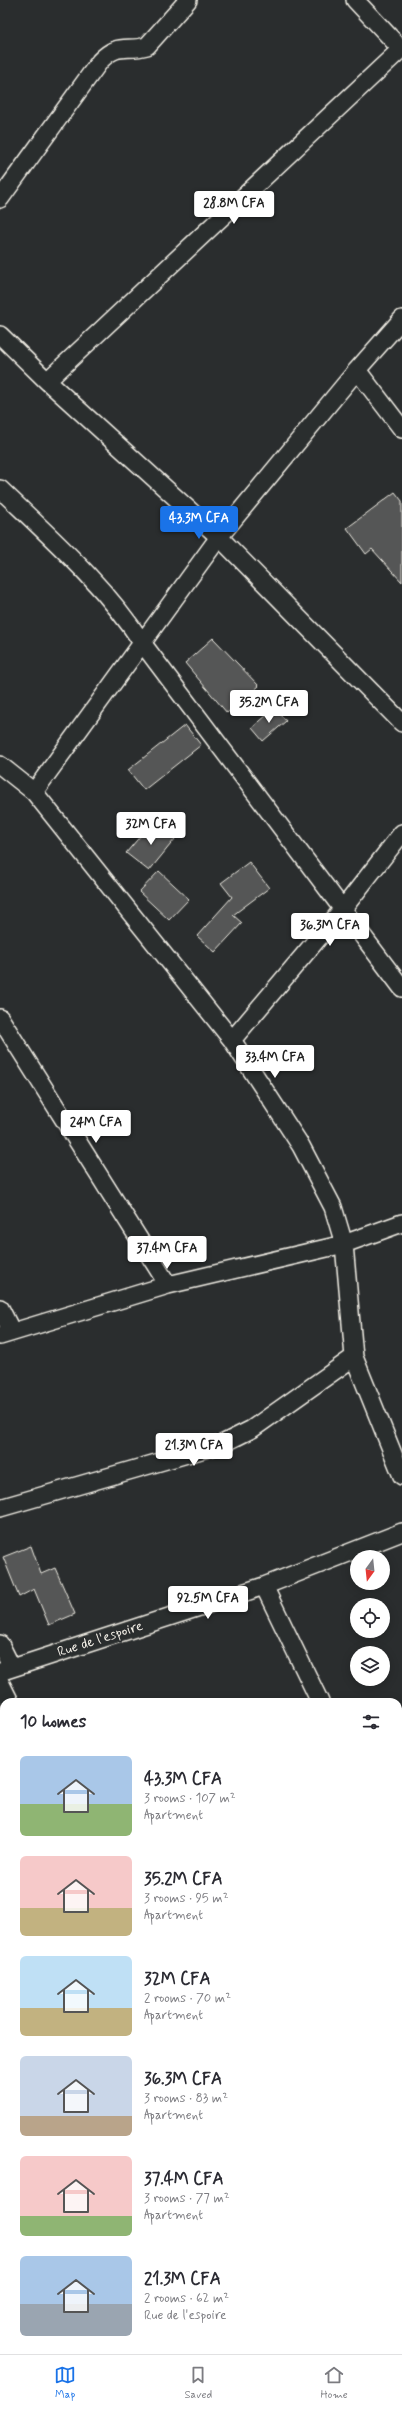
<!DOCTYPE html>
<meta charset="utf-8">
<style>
body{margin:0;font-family:Mynerve,sans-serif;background:#f7f7f7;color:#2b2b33;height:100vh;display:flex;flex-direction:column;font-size:15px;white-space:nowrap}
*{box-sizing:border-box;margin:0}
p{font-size:13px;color:#7c7c81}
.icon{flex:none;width:22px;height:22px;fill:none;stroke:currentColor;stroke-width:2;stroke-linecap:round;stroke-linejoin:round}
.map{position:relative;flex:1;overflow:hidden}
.panel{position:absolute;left:0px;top:1698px;width:402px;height:656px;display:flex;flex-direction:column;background:#fff;border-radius:12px 12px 0 0;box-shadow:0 2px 10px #0003}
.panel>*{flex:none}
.needle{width:26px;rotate:195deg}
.tools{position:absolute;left:350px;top:1550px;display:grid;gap:8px}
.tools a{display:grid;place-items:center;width:40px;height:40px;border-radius:50%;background:#fff;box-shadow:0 2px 10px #0003;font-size:20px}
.price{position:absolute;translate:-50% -34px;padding:0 9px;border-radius:4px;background:#fff;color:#222;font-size:13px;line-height:26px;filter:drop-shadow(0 1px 2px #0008)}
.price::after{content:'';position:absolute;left:50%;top:24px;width:12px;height:9px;margin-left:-6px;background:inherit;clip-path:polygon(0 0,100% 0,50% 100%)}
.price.active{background:#1a73e8;color:#fff}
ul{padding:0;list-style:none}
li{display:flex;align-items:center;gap:12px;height:100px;padding:0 20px}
li span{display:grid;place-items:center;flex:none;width:112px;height:80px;border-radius:6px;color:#555}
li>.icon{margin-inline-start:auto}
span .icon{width:48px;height:48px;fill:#fffc;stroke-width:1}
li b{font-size:17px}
h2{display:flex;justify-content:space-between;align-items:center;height:48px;padding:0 20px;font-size:17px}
.tab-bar{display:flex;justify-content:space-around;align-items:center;height:56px;border-top:1px solid #e1e1e2;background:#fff;font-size:11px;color:#7c7c81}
.tab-bar a{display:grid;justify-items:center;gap:2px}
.tab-bar .active{color:#1a73e8}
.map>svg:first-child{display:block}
.building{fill:#555756;stroke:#f4f1e8}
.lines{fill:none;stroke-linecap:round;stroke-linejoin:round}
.minor-casing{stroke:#f4f1e8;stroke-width:20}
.secondary-casing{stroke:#f4f1e8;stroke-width:25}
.minor{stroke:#2a2d2e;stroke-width:17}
.secondary{stroke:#2a2d2e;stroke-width:22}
.labels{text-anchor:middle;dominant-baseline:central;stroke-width:3.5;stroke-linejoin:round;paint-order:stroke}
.street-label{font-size:14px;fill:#f4f1e8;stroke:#2a2d2e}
</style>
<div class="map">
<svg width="402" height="2354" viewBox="0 0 402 2354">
<rect width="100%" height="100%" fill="#2a2d2e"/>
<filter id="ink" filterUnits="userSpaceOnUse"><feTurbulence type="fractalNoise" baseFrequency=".025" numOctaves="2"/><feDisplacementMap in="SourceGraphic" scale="8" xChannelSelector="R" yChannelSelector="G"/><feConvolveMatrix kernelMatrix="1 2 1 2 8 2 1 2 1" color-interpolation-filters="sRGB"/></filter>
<g filter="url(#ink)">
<path class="building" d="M 395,492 L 402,501 L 402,582 L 372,549 L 366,554 L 347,528 Z
M 213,638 L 259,686 L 227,713 L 185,663 Z
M 275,708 L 286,721 L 263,741 L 252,728 Z
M 185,725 L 201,745 L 144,790 L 128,770 Z
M 153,821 L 175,839 L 149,871 L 126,853 Z
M 249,862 L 269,888 L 233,915 L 242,923 L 215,952 L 197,936 L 232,897 L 221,883 Z
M 159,871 L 189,899 L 169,920 L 139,892 Z
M 31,1546 L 41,1574 L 55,1568 L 75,1614 L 49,1625 L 34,1589 L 19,1597 L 3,1557 Z"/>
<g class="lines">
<defs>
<path id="minor" d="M 355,0 L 402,50
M 0,199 L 100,61 C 118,42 126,52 147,46 L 188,0
M 0,335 L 47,381 L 219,537 L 402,723
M 357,370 L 402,429
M 47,381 L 401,49
M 0,489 C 50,537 105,585 143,644 L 402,988
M 0,765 L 34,792 L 232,1040 L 301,1146 L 333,1207 L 344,1244 L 354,1357 L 402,1476
M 34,792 L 219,537 L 357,370 L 402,319
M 0,1018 L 168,1285
M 232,1040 L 342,910 L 402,833
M 0,1308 L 12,1332
M 0,1336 L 168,1285 L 344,1244 L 402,1223
M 0,1508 L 222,1444 L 252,1429 L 354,1357
M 264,1586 L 320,1702
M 0,1644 L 12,1668
M 0,1672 L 264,1586 L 402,1532
M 0,1682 L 10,1702
M 398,1866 L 401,1873
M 0,2035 L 4,2045
M 398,2039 L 402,2038
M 398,2144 L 402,2142
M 137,2350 L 139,2354"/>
<path id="secondary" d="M 398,2314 L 402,2313
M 281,2354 L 293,2350"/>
</defs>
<use href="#minor" class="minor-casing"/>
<use href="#secondary" class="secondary-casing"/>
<use href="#minor" class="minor"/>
<use href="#secondary" class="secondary"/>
</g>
</g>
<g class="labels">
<g class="street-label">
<text transform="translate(100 1639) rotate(-18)">Rue de l'espoire</text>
</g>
</g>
</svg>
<div class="tools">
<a><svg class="needle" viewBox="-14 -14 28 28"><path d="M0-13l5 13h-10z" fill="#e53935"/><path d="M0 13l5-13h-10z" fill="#7c7c81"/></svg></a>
<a><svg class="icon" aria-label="locate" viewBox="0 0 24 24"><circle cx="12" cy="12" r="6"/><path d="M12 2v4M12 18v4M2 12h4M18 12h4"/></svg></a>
<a><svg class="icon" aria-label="layers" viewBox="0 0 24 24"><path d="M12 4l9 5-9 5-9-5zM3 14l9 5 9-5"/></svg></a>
</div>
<b class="price" style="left:234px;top:225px">28.8M CFA</b>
<b class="price active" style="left:199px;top:540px">43.3M CFA</b>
<b class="price" style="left:269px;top:724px">35.2M CFA</b>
<b class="price" style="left:151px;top:846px">32M CFA</b>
<b class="price" style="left:330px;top:947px">36.3M CFA</b>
<b class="price" style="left:275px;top:1079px">33.4M CFA</b>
<b class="price" style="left:96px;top:1144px">24M CFA</b>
<b class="price" style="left:167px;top:1270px">37.4M CFA</b>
<b class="price" style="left:194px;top:1467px">21.3M CFA</b>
<b class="price" style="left:208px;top:1620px">92.5M CFA</b>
<section class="panel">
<h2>10 homes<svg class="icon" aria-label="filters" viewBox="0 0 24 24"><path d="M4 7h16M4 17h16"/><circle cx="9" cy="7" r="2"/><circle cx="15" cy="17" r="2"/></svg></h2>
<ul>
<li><span style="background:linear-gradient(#a9c7e8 60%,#8fb573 0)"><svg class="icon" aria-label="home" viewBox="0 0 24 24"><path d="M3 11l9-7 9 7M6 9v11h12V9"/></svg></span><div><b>43.3M CFA</b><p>3 rooms · 107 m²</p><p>Apartment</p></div></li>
<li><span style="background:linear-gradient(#f6c9c9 65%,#c2b280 0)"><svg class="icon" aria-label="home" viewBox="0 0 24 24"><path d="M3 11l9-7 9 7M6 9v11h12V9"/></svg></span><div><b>35.2M CFA</b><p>3 rooms · 95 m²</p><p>Apartment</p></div></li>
<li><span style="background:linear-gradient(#bfe0f5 65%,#c2b280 0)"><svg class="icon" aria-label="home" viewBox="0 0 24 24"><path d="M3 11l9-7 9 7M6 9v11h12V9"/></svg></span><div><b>32M CFA</b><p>2 rooms · 70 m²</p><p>Apartment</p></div></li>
<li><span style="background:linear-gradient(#c9d6e8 75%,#b9a48a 0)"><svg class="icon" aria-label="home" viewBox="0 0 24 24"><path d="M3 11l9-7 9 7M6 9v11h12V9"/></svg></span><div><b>36.3M CFA</b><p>3 rooms · 83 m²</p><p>Apartment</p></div></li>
<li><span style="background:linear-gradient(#f6c9c9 75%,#8fb573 0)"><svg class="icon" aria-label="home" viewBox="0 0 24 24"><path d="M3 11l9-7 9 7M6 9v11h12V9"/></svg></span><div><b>37.4M CFA</b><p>3 rooms · 77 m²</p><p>Apartment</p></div></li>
<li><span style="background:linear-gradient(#a9c7e8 60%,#9aa5b1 0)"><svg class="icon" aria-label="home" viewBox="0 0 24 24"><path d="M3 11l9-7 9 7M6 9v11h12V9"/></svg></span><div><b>21.3M CFA</b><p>2 rooms · 62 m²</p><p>Rue de l'espoire</p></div></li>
</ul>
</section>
</div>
<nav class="tab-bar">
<a class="active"><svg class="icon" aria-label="map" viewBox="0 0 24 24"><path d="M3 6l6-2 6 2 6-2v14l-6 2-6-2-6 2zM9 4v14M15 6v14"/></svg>Map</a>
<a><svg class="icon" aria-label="saved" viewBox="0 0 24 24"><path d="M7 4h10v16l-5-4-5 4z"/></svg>Saved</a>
<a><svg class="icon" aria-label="home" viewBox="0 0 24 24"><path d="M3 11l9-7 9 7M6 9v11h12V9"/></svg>Home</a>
</nav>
